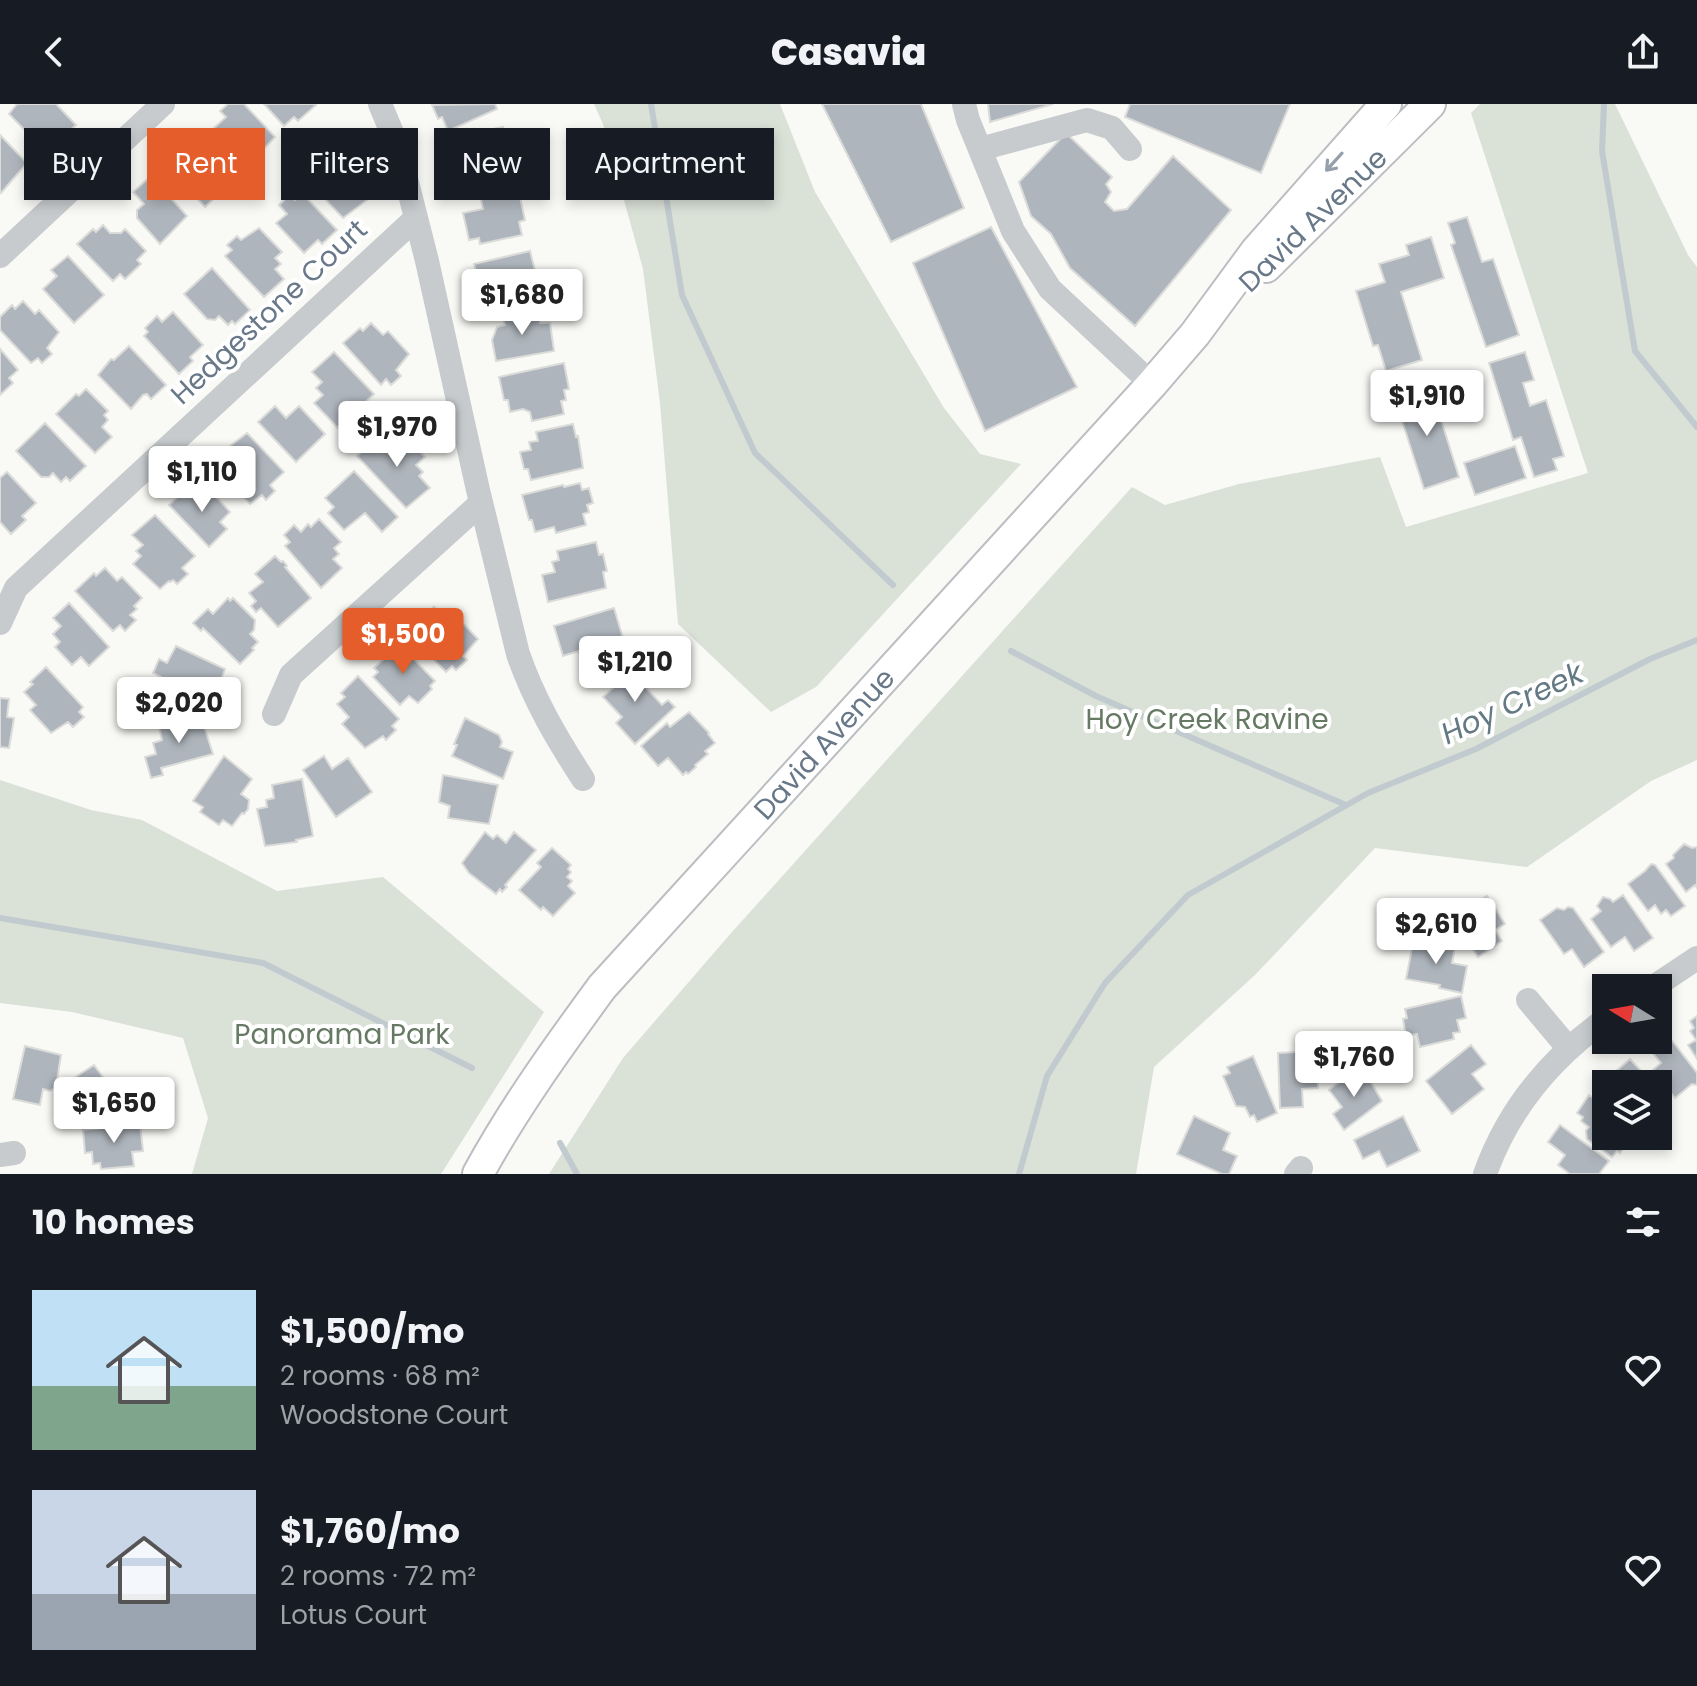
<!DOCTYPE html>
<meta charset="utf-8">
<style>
body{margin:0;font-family:Poppins,sans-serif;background:#242831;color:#f1f3f6;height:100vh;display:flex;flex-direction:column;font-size:30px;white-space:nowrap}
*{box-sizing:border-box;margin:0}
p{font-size:26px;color:#9ea1a6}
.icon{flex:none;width:44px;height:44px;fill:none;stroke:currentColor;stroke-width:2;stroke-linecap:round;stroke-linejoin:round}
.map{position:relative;height:1070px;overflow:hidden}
.sheet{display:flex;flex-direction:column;background:#171b24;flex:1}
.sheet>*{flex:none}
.hud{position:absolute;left:24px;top:24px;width:800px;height:72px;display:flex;gap:16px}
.needle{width:52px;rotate:281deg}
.controls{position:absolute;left:1592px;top:870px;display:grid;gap:16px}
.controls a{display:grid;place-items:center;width:80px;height:80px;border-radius:0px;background:#171b24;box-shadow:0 4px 12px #0003;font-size:40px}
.price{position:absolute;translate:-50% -68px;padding:0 18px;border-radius:8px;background:#fff;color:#222;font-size:26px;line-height:52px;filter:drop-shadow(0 2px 4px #0008)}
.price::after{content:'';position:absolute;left:50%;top:48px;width:24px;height:18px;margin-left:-12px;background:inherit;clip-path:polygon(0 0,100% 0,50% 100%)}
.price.on{background:#e45d2b;color:#fff}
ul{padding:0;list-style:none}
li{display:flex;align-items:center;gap:24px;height:200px;padding:0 32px}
li span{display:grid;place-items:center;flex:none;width:224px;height:160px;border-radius:0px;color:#555}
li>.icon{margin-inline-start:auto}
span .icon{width:96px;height:96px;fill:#fffc;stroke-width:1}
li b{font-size:34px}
h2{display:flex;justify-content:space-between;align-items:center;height:96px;padding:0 32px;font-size:34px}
.pill{padding:0 28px;border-radius:0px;background:#171b24;box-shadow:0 4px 12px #0003;font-size:28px;line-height:72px}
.pill.on{background:#e45d2b;color:#fff}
header{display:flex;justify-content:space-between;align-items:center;height:104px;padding:0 32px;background:#171b24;font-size:36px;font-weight:800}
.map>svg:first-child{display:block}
.green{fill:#dae1d7}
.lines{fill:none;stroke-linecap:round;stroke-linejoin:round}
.stream{stroke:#c1cacf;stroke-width:6}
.building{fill:#aeb5bc;stroke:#dbdbd9;stroke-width:2}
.major-casing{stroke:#babec2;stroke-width:34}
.minor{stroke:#c7cbce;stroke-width:24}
.major{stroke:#fff;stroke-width:30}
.oneway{stroke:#95a0ac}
.labels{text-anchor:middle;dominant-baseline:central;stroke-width:8;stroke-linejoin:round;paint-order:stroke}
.street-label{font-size:28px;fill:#687888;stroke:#fff}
.park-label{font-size:28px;fill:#667a63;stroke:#fff}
.water-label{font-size:30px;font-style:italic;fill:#637983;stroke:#fff}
</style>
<header><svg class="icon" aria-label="back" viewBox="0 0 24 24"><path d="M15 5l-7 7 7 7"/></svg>Casavia<svg class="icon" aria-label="share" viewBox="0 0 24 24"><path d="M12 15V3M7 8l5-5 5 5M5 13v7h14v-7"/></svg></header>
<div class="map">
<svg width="1697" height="1070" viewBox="0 0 1697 1070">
<rect width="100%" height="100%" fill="#f9f9f6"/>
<path class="green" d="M 594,0 L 780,0 L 815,88 L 944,304 L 980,350 L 1021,360 L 816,583 L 771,608 L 678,520 L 660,299 L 643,165 L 603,20 Z
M 1480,0 L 1615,0 L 1688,151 L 1697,163 L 1697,656 L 1651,677 L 1527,763 L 1375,744 L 1255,871 L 1154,963 L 1136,1070 L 549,1070 L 623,954 L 732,828 L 1132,383 L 1165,401 L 1239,380 L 1380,353 L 1406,423 L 1588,369 L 1471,9 Z
M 0,676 L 91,706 L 142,716 L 277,787 L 383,773 L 544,908 L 441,1070 L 192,1070 L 208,1014 L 183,934 L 72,908 L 0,899 Z"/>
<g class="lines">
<path class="stream" d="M 651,0 L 682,191 L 755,349 L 893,481
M 1604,0 L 1602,47 L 1635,247 L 1697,323
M 1011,547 L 1096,592 L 1346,701
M 0,814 L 263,859 L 472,964
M 560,1039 L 577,1070
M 1019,1070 L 1047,972 L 1105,879 L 1188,791 L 1368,689 L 1476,645 L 1650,555 L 1697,536"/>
</g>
<path class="building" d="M 17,0 L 56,0 L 76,21 L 60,36 L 55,30 L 41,43 L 9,10 Z
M 228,0 L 244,0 L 275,33 L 260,49 L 244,60 L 212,26 L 226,13 L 220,7 Z
M 264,0 L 315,0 L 316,1 L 298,17 L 294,13 L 284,22 Z
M 495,0 L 497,5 L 448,27 L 442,13 L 438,15 L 432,1 Z
M 822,0 L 921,0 L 964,104 L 891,138 Z
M 988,0 L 1053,0 L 990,18 Z
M 1130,0 L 1290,0 L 1261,69 L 1125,13 Z
M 503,23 L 513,53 L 509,54 L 513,71 L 482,78 L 480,66 L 469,69 L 467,63 L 454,66 L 447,35 Z
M 1066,29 L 1112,73 L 1106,80 L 1111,88 L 1105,98 L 1114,107 L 1127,105 L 1173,52 L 1231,106 L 1135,222 L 1070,164 L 1051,130 L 1031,112 L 1019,78 Z
M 0,31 L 27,59 L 1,89 L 0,88 Z
M 199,39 L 227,69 L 216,79 L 223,86 L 205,103 L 164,59 L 179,45 L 186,52 Z
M 340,42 L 364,68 L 357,75 L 362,80 L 357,86 L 367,96 L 343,114 L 305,74 L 318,63 L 316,60 Z
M 151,72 L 187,112 L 160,140 L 137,114 L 137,106 L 144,100 L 133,88 Z
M 512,83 L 515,94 L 520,93 L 525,116 L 519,118 L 522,131 L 480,140 L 479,134 L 469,136 L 463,109 L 483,105 L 480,91 Z
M 302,89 L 337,126 L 322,140 L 318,136 L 304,149 L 276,119 L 287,110 L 279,101 L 290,90 L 295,96 Z
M 1467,113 L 1482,158 L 1493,155 L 1519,231 L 1486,243 L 1451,141 L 1455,139 L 1448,119 Z
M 103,121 L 110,129 L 121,129 L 125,125 L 146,147 L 137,156 L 141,160 L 125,175 L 120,170 L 113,177 L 77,140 L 93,125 L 96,128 Z
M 991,123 L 1077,283 L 985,327 L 913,159 Z
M 259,124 L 282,148 L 275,154 L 281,160 L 275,165 L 284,175 L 264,193 L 225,152 L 232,146 L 227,141 L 237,132 L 241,136 Z
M 1431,133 L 1444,174 L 1401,188 L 1422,256 L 1386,267 L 1378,241 L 1373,242 L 1356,187 L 1385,178 L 1379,160 L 1409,151 L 1406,141 Z
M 530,147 L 540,186 L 535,187 L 536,189 L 499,193 L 494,175 L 479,179 L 474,160 Z
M 68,152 L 104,191 L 74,219 L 43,185 L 57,172 L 51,166 Z
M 212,164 L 250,206 L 235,220 L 232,217 L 228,221 L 219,212 L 215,216 L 207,215 L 184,190 Z
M 23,197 L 35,210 L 39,206 L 59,228 L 47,244 L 52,250 L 42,259 L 38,254 L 31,259 L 0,226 L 0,213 L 12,201 L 15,205 Z
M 538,207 L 540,219 L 550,219 L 554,247 L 496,257 L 492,236 L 497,223 L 505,221 L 503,215 Z
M 173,208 L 203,241 L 190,253 L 193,257 L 179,270 L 144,232 L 148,228 L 145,224 L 157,212 L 162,218 Z
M 371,219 L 383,231 L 388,227 L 409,250 L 396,266 L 401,272 L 391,281 L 386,275 L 381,281 L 343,239 L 360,224 L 363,227 Z
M 129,242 L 166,281 L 151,295 L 147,290 L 143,291 L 131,305 L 98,271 L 111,255 L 114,256 Z
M 0,245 L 18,266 L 9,274 L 13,279 L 0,291 Z
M 334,248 L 374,290 L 338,324 L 314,299 L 323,291 L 316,284 L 322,278 L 312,268 Z
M 1525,248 L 1534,276 L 1523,279 L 1530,302 L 1546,296 L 1564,352 L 1553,355 L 1557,366 L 1534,373 L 1521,333 L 1513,336 L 1489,259 Z
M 564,259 L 569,285 L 564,286 L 566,296 L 561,297 L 564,310 L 532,317 L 530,308 L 523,305 L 510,308 L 508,296 L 504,296 L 499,273 Z
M 1431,284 L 1459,373 L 1424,385 L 1395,295 Z
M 86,285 L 108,307 L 104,311 L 108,316 L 102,323 L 112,333 L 95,349 L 56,310 L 76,290 L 79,292 Z
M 275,302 L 286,314 L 299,302 L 325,330 L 296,358 L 258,318 Z
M 45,319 L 86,362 L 70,377 L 66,373 L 61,378 L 53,369 L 49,373 L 41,373 L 16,347 Z
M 573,320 L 576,333 L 578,332 L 583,364 L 531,376 L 528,365 L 524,365 L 520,348 L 531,346 L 529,338 L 538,337 L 536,328 Z
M 247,329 L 284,368 L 270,381 L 275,387 L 266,396 L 262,391 L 250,400 L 226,374 L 232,368 L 227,363 L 234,356 L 225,346 Z
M 403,330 L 425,353 L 416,361 L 423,368 L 419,372 L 430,384 L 406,404 L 357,352 L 371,339 L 379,348 Z
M 1515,342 L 1526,374 L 1475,391 L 1464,359 Z
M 354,367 L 398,413 L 382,428 L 365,409 L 344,426 L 328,409 L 334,403 L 325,394 Z
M 7,368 L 36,399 L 22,412 L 26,416 L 11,430 L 0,418 L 0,374 Z
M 580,379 L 582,386 L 589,384 L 593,399 L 587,401 L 589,408 L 583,410 L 586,421 L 556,429 L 554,423 L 535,428 L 532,416 L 529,416 L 522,391 L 563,381 L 564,383 Z
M 200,383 L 204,388 L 208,384 L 230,408 L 220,418 L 227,425 L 209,443 L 169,401 L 184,387 L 190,393 Z
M 155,411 L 195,452 L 182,464 L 188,470 L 177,480 L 173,476 L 170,478 L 169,477 L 160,485 L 133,460 L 141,452 L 136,447 L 143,441 L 132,431 Z
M 319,415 L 341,438 L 334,444 L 339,450 L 333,455 L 342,464 L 321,484 L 285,442 L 290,438 L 284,431 L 294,421 L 301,428 L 308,420 L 311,423 Z
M 596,438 L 599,451 L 603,450 L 607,467 L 603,468 L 606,484 L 548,498 L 542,471 L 555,468 L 552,458 L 559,456 L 557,447 Z
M 275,452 L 281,458 L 283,457 L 287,462 L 285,463 L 311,494 L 278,523 L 261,504 L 256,508 L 251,502 L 256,497 L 249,489 L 263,478 L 255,470 Z
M 105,464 L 117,477 L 122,473 L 142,494 L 134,502 L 137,505 L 130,511 L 136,516 L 125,527 L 120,521 L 113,527 L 75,487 L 94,469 L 96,472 Z
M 228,494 L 230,497 L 233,494 L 255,516 L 254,526 L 250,530 L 258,538 L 252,544 L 254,546 L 240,560 L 203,524 L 201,527 L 193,519 L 208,505 L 213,510 Z
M 69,499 L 109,543 L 89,562 L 81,553 L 72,561 L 55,543 L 60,538 L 53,530 L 61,522 L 53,514 Z
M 434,503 L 447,516 L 454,510 L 478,535 L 463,552 L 467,556 L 456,566 L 452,562 L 446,568 L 404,525 L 423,507 L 426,511 Z
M 614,504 L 628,551 L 595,562 L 592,552 L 581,555 L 579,547 L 563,552 L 554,522 Z
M 396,537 L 435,577 L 430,582 L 432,585 L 418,599 L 409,592 L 400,601 L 373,573 L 378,568 L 374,564 L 385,554 L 382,550 Z
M 176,542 L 225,565 L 214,595 L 205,591 L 202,599 L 193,595 L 189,603 L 155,584 L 161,573 L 153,569 L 159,555 L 167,559 Z
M 46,563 L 83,603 L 79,608 L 84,613 L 73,623 L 68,618 L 51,629 L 30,606 L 36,601 L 24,588 L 33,580 L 30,578 Z
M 620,565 L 625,571 L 632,565 L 637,571 L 642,567 L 650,576 L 643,581 L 662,601 L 668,596 L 675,603 L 635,640 L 616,619 L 622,613 L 603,593 L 613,584 L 607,578 Z
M 358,572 L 399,615 L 392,622 L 396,626 L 386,636 L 383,632 L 365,644 L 342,620 L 349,613 L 337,600 L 345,593 L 341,589 Z
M 0,594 L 9,595 L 7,613 L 14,614 L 9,644 L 0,643 Z
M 689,608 L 709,629 L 708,630 L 715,639 L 705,647 L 708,650 L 695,661 L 696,663 L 688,670 L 686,668 L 683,671 L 668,654 L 658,662 L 641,642 L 667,619 L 670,623 Z
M 200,610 L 213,650 L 161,664 L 163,671 L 151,674 L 145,653 L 156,650 L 153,639 L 162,636 L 159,622 Z
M 465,614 L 499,631 L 502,638 L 500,643 L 513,648 L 503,675 L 452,652 L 457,641 L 454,640 Z
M 224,652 L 252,675 L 241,690 L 249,696 L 248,705 L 244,710 L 242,709 L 232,722 L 223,716 L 219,721 L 200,708 L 203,703 L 193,697 Z
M 324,652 L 332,665 L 348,654 L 372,688 L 336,713 L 303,666 Z
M 443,671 L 498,681 L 489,720 L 448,714 L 450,702 L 439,698 Z
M 302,675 L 313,732 L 296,736 L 297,738 L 265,742 L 257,705 L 267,703 L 266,696 L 274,694 L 272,681 Z
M 485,728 L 493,735 L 497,731 L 506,739 L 514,728 L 536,746 L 505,781 L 507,783 L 502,788 L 500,785 L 496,790 L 469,769 L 462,759 Z
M 1684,740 L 1692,744 L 1697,743 L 1697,784 L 1695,781 L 1686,788 L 1666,760 L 1674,754 L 1673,751 Z
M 552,744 L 571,761 L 568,765 L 571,768 L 567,773 L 572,777 L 568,782 L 575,789 L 553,812 L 543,803 L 541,806 L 519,786 L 541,763 L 537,759 Z
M 1651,760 L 1655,761 L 1685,802 L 1671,812 L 1666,806 L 1661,810 L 1655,801 L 1648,807 L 1628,780 L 1645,767 Z
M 1623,791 L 1653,834 L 1634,847 L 1625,833 L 1611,843 L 1591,815 L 1601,807 L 1597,802 L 1603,793 L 1610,795 L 1613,798 Z
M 1487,792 L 1505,820 L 1495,826 L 1502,837 L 1478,853 L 1453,815 Z
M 1568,803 L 1573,804 L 1604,848 L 1584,863 L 1572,845 L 1564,850 L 1540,816 L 1557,804 L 1564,806 Z
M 1414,834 L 1455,842 L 1452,859 L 1467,862 L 1462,889 L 1439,884 L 1440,881 L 1406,875 Z
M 1461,892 L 1466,914 L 1457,916 L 1460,928 L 1453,929 L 1454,935 L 1420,943 L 1417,930 L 1406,932 L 1403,915 L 1407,914 L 1405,905 Z
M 1697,912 L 1697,955 L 1688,941 L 1696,936 L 1690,927 L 1694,924 L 1690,917 Z
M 1670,934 L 1697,969 L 1697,981 L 1692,980 L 1675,994 L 1653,966 L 1661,959 L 1652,948 Z
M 1471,941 L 1486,960 L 1472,970 L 1484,985 L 1452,1010 L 1426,977 Z
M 25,942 L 61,951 L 56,983 L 50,987 L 43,985 L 40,1001 L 13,995 Z
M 1316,947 L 1318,984 L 1302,985 L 1303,1003 L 1280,1004 L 1278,949 Z
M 1253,952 L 1277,1009 L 1257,1018 L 1254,1011 L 1250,1013 L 1245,1003 L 1236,1002 L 1223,972 L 1230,969 L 1227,963 Z
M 1630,955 L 1653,980 L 1622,980 L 1614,969 Z
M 94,961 L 118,994 L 76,1023 L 58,996 L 73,986 L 68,978 Z
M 1352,968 L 1358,976 L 1366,970 L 1382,997 L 1344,1026 L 1333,1010 L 1342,1003 L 1329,986 Z
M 1589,991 L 1606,1004 L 1606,1032 L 1637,1032 L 1628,1045 L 1624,1043 L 1620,1049 L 1617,1047 L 1612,1053 L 1587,1035 L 1586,1027 L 1589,1023 L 1581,1017 L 1583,1013 L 1577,1009 Z
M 1194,1012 L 1230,1029 L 1223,1046 L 1237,1052 L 1229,1070 L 1222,1070 L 1177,1050 Z
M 1403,1012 L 1420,1047 L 1387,1063 L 1379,1047 L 1363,1055 L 1354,1036 Z
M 140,1020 L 143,1047 L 132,1048 L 134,1062 L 101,1065 L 100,1059 L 93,1060 L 92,1048 L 85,1049 L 83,1026 Z
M 1560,1021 L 1609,1057 L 1599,1070 L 1570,1070 L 1558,1061 L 1565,1051 L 1548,1038 Z"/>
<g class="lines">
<defs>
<g id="major">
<path d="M 1266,163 L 1430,0"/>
<path id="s1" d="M 478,1070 C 514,1004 558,943 602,883 L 1152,280 L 1195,230 L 1256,147 L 1386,0"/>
</g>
</defs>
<use href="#major" class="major-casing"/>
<path class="minor" d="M 380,0 L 398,43 L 427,157 L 478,386 L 518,550 C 534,596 557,635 583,675
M 964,0 L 968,16 L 1013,127 L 1050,185 L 1152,280
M 980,45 L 1087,16 L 1112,24 L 1130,45
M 0,152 L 163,0
M 0,519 L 16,484 L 416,114
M 274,610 L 291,571 L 481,399
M 1652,884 L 1697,854
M 1528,896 L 1569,945
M 0,1051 L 14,1049
M 1296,1070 L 1301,1064
M 1485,1070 C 1508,1006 1551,954 1606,915"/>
<use href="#major" class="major"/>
</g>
<defs><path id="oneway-shaft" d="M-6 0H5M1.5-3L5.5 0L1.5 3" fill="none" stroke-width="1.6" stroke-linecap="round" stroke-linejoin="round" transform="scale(2)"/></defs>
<use class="oneway" href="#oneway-shaft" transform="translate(1334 58) rotate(132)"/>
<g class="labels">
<g class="street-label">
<text transform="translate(1313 116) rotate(-44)">David Avenue</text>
<text transform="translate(269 208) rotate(-43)">Hedgestone Court</text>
<text stroke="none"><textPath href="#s1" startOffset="554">David Avenue</textPath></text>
</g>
<g class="park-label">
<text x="1207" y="615">Hoy Creek Ravine</text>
<text x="342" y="930">Panorama Park</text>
</g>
<g class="water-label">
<text transform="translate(1512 599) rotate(-25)">Hoy Creek</text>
</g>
</g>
</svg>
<div class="controls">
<a><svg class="needle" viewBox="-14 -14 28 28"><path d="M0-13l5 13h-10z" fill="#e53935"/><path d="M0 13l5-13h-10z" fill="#9ea1a6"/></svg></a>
<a><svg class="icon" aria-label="layers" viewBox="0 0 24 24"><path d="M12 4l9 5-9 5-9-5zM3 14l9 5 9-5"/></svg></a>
</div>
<b class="price" style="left:522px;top:233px">$1,680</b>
<b class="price" style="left:1427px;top:334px">$1,910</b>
<b class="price" style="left:397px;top:365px">$1,970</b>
<b class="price" style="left:202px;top:410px">$1,110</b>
<b class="price on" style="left:403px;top:572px">$1,500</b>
<b class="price" style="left:635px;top:600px">$1,210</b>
<b class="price" style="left:179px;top:641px">$2,020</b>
<b class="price" style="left:1436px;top:862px">$2,610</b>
<b class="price" style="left:1354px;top:995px">$1,760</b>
<b class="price" style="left:114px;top:1041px">$1,650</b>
<div class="hud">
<a class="pill">Buy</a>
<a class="pill on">Rent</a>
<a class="pill">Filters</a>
<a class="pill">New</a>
<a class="pill">Apartment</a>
</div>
</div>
<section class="sheet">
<h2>10 homes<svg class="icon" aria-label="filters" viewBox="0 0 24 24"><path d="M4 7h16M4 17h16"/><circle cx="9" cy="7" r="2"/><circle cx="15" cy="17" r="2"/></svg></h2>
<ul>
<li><span style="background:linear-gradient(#bfe0f5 60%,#7fa58c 0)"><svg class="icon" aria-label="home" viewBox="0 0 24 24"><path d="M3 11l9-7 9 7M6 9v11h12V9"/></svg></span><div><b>$1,500/mo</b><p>2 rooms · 68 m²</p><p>Woodstone Court</p></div><svg class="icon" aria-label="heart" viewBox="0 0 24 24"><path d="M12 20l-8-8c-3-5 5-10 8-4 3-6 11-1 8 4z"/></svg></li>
<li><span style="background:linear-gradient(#c9d6e8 65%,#9aa5b1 0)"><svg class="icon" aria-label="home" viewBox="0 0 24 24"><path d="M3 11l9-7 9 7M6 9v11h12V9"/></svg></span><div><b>$1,760/mo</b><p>2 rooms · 72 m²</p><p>Lotus Court</p></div><svg class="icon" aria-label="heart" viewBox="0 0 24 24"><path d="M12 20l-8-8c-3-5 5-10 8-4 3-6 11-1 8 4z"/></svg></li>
</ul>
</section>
